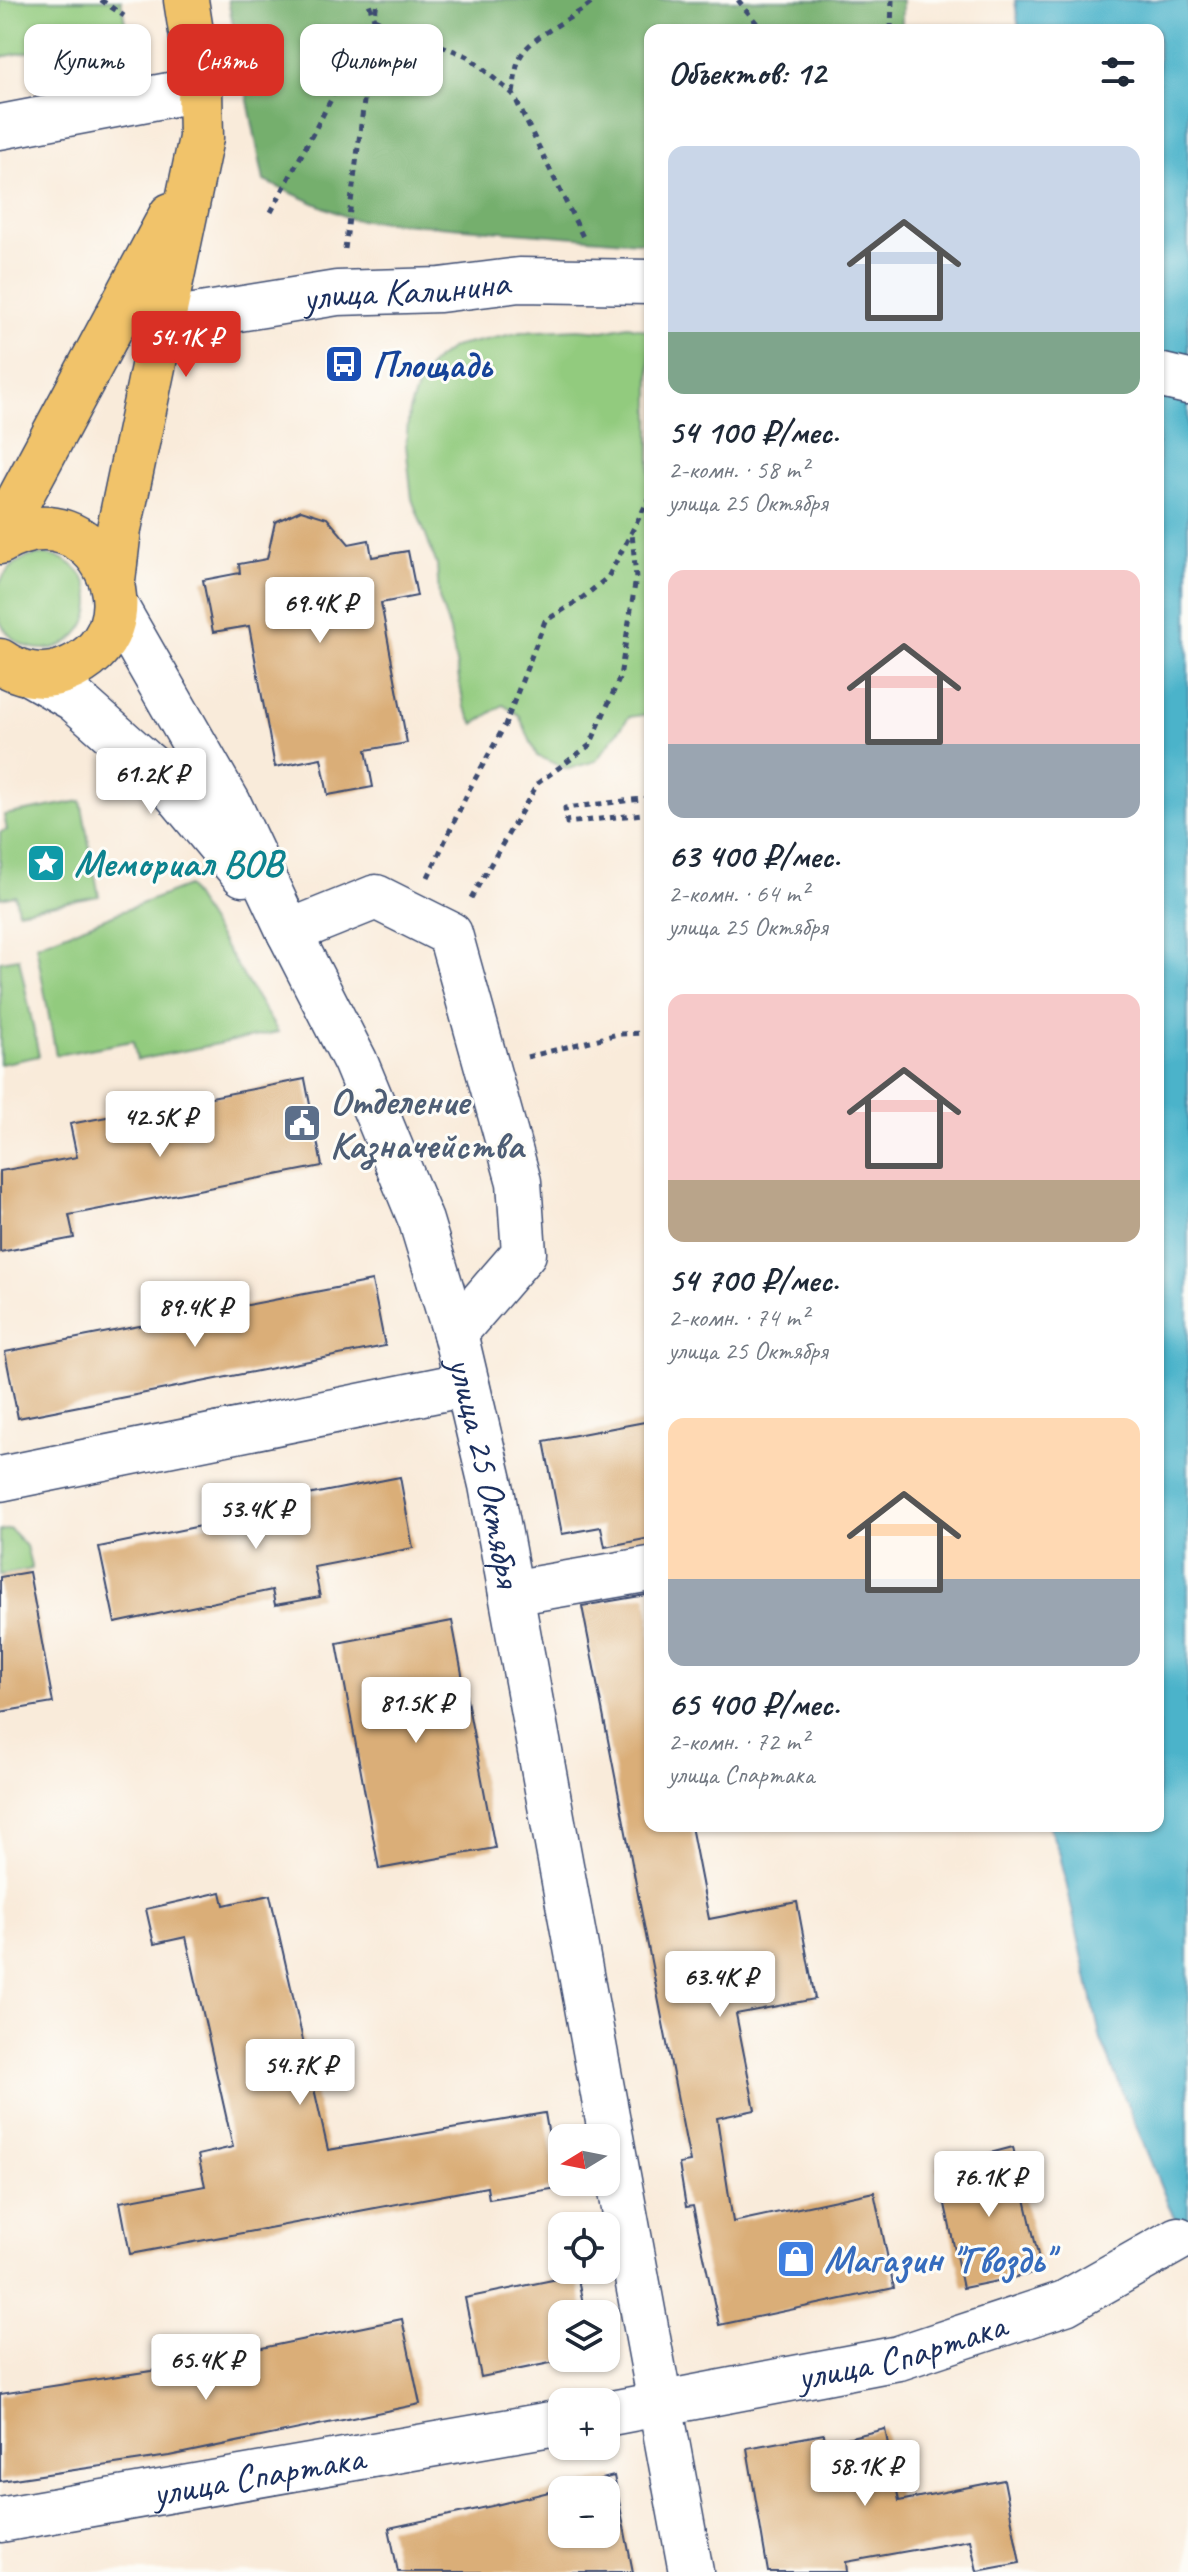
<!DOCTYPE html>
<html lang="ru">
<meta charset="utf-8">
<style>
body{margin:0;font-family:Caveat,sans-serif;background:#f6f6f7;color:#1f2937;height:100vh;display:flex;flex-direction:column;font-size:30px;white-space:nowrap}
*{box-sizing:border-box;margin:0}
p{font-size:26px;color:#747a83}
.icon{flex:none;width:44px;height:44px;fill:none;stroke:currentColor;stroke-width:2;stroke-linecap:round;stroke-linejoin:round}
.map{position:relative;flex:1;overflow:hidden}
.drawer{position:absolute;left:644px;top:24px;width:520px;height:1808px;display:flex;flex-direction:column;background:#fff;border-radius:16px;box-shadow:0 2px 6px #0004}
.drawer>*{flex:none}
.top-card{position:absolute;left:24px;top:24px;width:500px;height:72px;display:flex;gap:16px}
.needle{width:52px;rotate:260deg}
.buttons{position:absolute;left:548px;top:2124px;display:grid;gap:16px}
.buttons a{display:grid;place-items:center;width:72px;height:72px;border-radius:16px;background:#fff;box-shadow:0 2px 6px #0004;font-size:40px}
.price{position:absolute;translate:-50% -68px;padding:0 18px;border-radius:8px;background:#fff;color:#222;font-size:26px;line-height:52px;filter:drop-shadow(0 2px 4px #0008)}
.price::after{content:'';position:absolute;left:50%;top:48px;width:24px;height:18px;margin-left:-12px;background:inherit;clip-path:polygon(0 0,100% 0,50% 100%)}
.price.active{background:#d93025;color:#fff}
ul{padding:0;list-style:none}
li{display:grid;align-content:center;gap:16px;height:424px;padding:0 24px}
li span{display:grid;place-items:center;height:248px;border-radius:16px;color:#555}
li>.icon{margin-inline-start:auto}
span .icon{width:144px;height:144px;fill:#fffc;stroke-width:1}
li b{font-size:34px}
h2{display:flex;justify-content:space-between;align-items:center;height:96px;padding:0 24px;font-size:34px}
.chip{padding:0 28px;border-radius:16px;background:#fff;box-shadow:0 2px 6px #0004;font-size:28px;line-height:72px}
.chip.active{background:#d93025;color:#fff}
.map>svg:first-child{display:block}
.green{fill:#92cb7e;stroke:#567d6e;stroke-width:2}
.forest{fill:#75af6d;stroke:#486f66;stroke-width:2}
.water{fill:#4cb3ca;stroke:#347194;stroke-width:2}
.building{fill:#daae78;fill-rule:evenodd}
.lines{fill:none;stroke-linecap:round;stroke-linejoin:round}
.minor-casing{stroke:#3c4b71;stroke-width:47}
.major-casing{stroke:#3c4b71;stroke-width:47}
.path{stroke:#3c4b71;stroke-width:5;stroke-dasharray:6 6;stroke-linecap:butt}
.minor{stroke:#fff;stroke-width:44}
.major{stroke:#f1c36a;stroke-width:44}
.labels{text-anchor:middle;dominant-baseline:central;stroke-width:6;stroke-linejoin:round;paint-order:stroke}
.street-label{font-size:38px;fill:#1b2f5e;stroke:#fdfcf7}
.transit-label{font-size:38px;font-weight:bold;fill:#164399;stroke:#fdfcf7;text-anchor:start}
.culture-label{font-size:38px;font-weight:bold;fill:#0d838f;stroke:#fdfcf7;text-anchor:start}
.service-label{font-size:38px;font-weight:bold;fill:#4e5e75;stroke:#fdfcf7;text-anchor:start}
.shop-label{font-size:38px;font-weight:bold;fill:#366cbe;stroke:#fdfcf7;text-anchor:start}
</style>
<div class="map">
<svg width="1188" height="2572" viewBox="0 0 1188 2572">
<rect width="100%" height="100%" fill="#fdfcf7"/>
<filter id="ink" filterUnits="userSpaceOnUse"><feTurbulence type="fractalNoise" baseFrequency=".0125" numOctaves="2"/><feDisplacementMap in="SourceGraphic" scale="16" xChannelSelector="R" yChannelSelector="G"/><feConvolveMatrix kernelMatrix="1 2 1 2 8 2 1 2 1" color-interpolation-filters="sRGB"/></filter>
<filter id="wash" filterUnits="userSpaceOnUse"><feTurbulence type="fractalNoise" baseFrequency=".006" numOctaves="4" result="noise"/><feDisplacementMap in="SourceGraphic" scale="32" xChannelSelector="R" yChannelSelector="G"/><feGaussianBlur stdDeviation="1.8" result="paint"/><feColorMatrix in="noise" values="0 0 0 0 0 0 0 0 0 0 0 0 0 0 0 0 0 1.4 0 .05"/><feComposite in="paint" operator="in"/></filter>
<g filter="url(#wash)">
<rect width="100%" height="100%" fill="#f9ebda"/>
<path class="green" d="M 0,0 L 121,0 L 127,34 L 0,57 Z
M 628,326 L 650,331 L 650,714 L 629,717 L 596,761 L 568,769 L 537,756 L 519,715 L 503,705 L 474,724 L 464,706 L 450,631 L 439,598 L 437,565 L 412,499 L 406,445 L 409,411 L 417,388 L 432,363 L 453,347 L 522,332 L 578,329 L 603,331 Z
M-4 602a47 47 0 1 1 94 0a47 47 0 1 1-94 0Z
M 81,801 L 99,896 L 18,911 L 15,895 L 0,898 L 0,832 L 7,830 L 4,815 Z
M 187,886 L 278,1032 L 137,1060 L 133,1041 L 56,1055 L 36,945 Z
M 19,958 L 39,1056 L 0,1064 L 0,961 Z
M 10,1529 L 26,1546 L 32,1569 L 0,1575 L 0,1531 Z"/>
<path class="forest" d="M 228,0 L 902,0 L 902,30 L 650,30 L 650,243 L 351,219 L 264,181 Z"/>
<path class="water" d="M 1015,0 L 1188,0 L 1188,2233 L 1173,2216 L 1101,2040 L 1060,1855 L 1049,1826 L 1158,1826 L 1158,30 L 1019,30 Z"/>
<g id="blocks">
<path class="building" d="M 301,510 L 327,518 L 349,544 L 369,540 L 372,557 L 408,551 L 417,596 L 381,603 L 407,743 L 366,750 L 373,787 L 328,795 L 321,758 L 275,767 L 249,626 L 213,632 L 203,580 L 240,573 L 239,564 L 267,559 L 275,522 Z
M 305,1079 L 322,1166 L 69,1215 L 74,1238 L 0,1252 L 0,1171 L 77,1157 L 70,1124 Z
M 372,1281 L 385,1346 L 18,1418 L 5,1352 Z
M 650,1421 L 650,1538 L 605,1547 L 601,1527 L 562,1534 L 544,1441 Z
M 400,1477 L 413,1548 L 314,1567 L 320,1597 L 275,1605 L 272,1590 L 115,1623 L 99,1547 L 258,1514 L 256,1505 Z
M 29,1572 L 53,1703 L 0,1712 L 0,1577 Z
M 646,1595 L 650,1618 L 650,1826 L 691,1826 L 709,1919 L 797,1902 L 815,1999 L 736,2014 L 755,2110 L 717,2118 L 733,2222 L 874,2192 L 894,2288 L 719,2325 L 693,2206 L 686,2207 L 679,2164 L 690,2162 L 582,1606 Z
M 452,1621 L 495,1848 L 379,1869 L 337,1643 Z
M 221,1892 L 224,1905 L 270,1895 L 328,2150 L 545,2113 L 558,2188 L 489,2199 L 487,2187 L 130,2254 L 120,2202 L 205,2186 L 198,2155 L 233,2147 L 186,1937 L 154,1944 L 146,1909 Z
M 1013,2147 L 1042,2272 L 963,2288 L 937,2167 Z
M 577,2275 L 585,2314 L 562,2314 L 562,2358 L 575,2358 L 481,2377 L 465,2298 Z
M 402,2319 L 420,2404 L 169,2456 L 0,2481 L 0,2394 L 151,2371 Z
M 885,2429 L 899,2501 L 1004,2480 L 1020,2563 L 977,2571 L 970,2540 L 846,2562 L 847,2572 L 768,2572 L 747,2448 L 824,2434 L 825,2443 Z
M 614,2476 L 633,2572 L 398,2572 L 389,2528 L 492,2506 ZM 562,2490 L 606,2490 L 606,2534 L 562,2534 Z"/>
</g>
</g>
<g filter="url(#ink)">
<use href="#blocks" fill-opacity="0" stroke="#3c4b71" stroke-width="2"/>
<g class="lines">
<defs>
<g id="minor">
<path d="M 0,127 L 200,89"/>
<path id="s1" d="M 164,321 L 337,293 L 440,290 L 519,280 L 650,282"/>
<path d="M 1158,375 L 1188,382"/>
<path id="s2" d="M 115,605 L 229,804 L 289,932 L 355,1061 L 421,1221 L 455,1333 L 491,1485 L 691,2572"/>
<path d="M 32,675 L 74,699 L 165,780 L 243,874"/>
<path d="M 289,932 L 376,897 L 450,934 L 519,1182 L 524,1253 L 455,1333"/>
<path d="M 0,1479 L 467,1384"/>
<path d="M 511,1593 L 650,1569"/>
<path id="s3" d="M 606,2414 L 899,2358 L 1065,2303 L 1178,2239"/>
<path id="s4" d="M 0,2520 L 562,2422"/>
</g>
<path id="major" d="M 0,535 L 171,215
M 0,542 C 97,485 166,632 64,671 C 43,679 18,674 0,661
M 113,581 L 119,529 L 201,138 L 200,89 L 186,0"/>
</defs>
<use href="#minor" class="minor-casing"/>
<use href="#major" class="major-casing"/>
<path class="path" d="M 101,0 L 124,16
M 738,0 L 762,30
M 374,19 L 467,56 L 513,94 L 583,237
M 891,30 L 892,0
M 513,93 C 515,83 515,72 518,62 C 526,36 575,19 595,0
M 271,212 L 374,19 L 368,0
M 345,249 L 377,0
M 650,798 L 565,808 L 567,823 L 650,813
M 428,877 L 469,790 L 505,725 L 545,621 L 581,599 L 608,577 L 650,497
M 471,898 L 538,783 L 590,745 L 620,677 L 636,578 L 632,533
M 527,1057 L 618,1034 L 650,1033"/>
<use href="#minor" class="minor"/>
<use href="#major" class="major"/>
</g>
</g>
<defs>
<symbol id="bus-square" viewBox="-11 -11 22 22"><rect x="-9" y="-9" width="18" height="18" rx="4" fill="#1a4fb4" stroke="#fdfcf7"/><path d="M-5-6H5V4H4V6H2V4H-2V6H-4V4H-5ZM-3.5-4V0h7V-4ZM-3.5 1.2v1.5H-2V1.2ZM2 1.2v1.5H3.5V1.2Z" fill="#fff"/></symbol>
<symbol id="sight-square" viewBox="-11 -11 22 22"><rect x="-9" y="-9" width="18" height="18" rx="4" fill="#0f9aa8" stroke="#fdfcf7"/><path d="M0-6L1.8-2.2L6-1.7L2.9 1.2L3.7 5.4L0 3.3L-3.7 5.4L-2.9 1.2L-6-1.7L-1.8-2.2Z" fill="#fff"/></symbol>
<symbol id="civic-square" viewBox="-11 -11 22 22"><rect x="-9" y="-9" width="18" height="18" rx="4" fill="#5c6f8a" stroke="#fdfcf7"/><path d="M-.6-6.5H3V-4.5H.6V-3L4-1V1h2V6H-6V1h2V-1L-.6-3ZM-1.2 2.5V6h2.4V2.5Z" fill="#fff"/></symbol>
<symbol id="shop-square" viewBox="-11 -11 22 22"><rect x="-9" y="-9" width="18" height="18" rx="4" fill="#3f7fe0" stroke="#fdfcf7"/><path d="M-5-2.5h2.3a2.7 3.5 0 0 1 5.4 0H5L5.5 6h-11ZM-1.5-2.5h3a1.5 2.3 0 0 0-3 0Z" fill="#fff"/></symbol>
</defs>
<g fill-rule="evenodd">
<use href="#bus-square" x="322" y="342" width="44" height="44"/>
<use href="#sight-square" x="24" y="841" width="44" height="44"/>
<use href="#civic-square" x="280" y="1101" width="44" height="44"/>
<use href="#shop-square" x="774" y="2237" width="44" height="44"/>
</g>
<g class="labels">
<g class="street-label">
<text stroke="none"><textPath href="#s1" startOffset="244">улица Калинина</textPath></text>
<text stroke="none"><textPath href="#s2" startOffset="948">улица 25 Октября</textPath></text>
<text stroke="none"><textPath href="#s3" startOffset="302">улица Спартака</textPath></text>
<text stroke="none"><textPath href="#s4" startOffset="262">улица Спартака</textPath></text>
</g>
<g class="transit-label">
<text x="372" y="364">Площадь</text>
</g>
<g class="culture-label">
<text x="74" y="863">Мемориал ВОВ</text>
</g>
<g class="service-label">
<text x="330" y="1101">Отделение<tspan x="330" dy="44">Казначейства</tspan></text>
</g>
<g class="shop-label">
<text x="824" y="2259">Магазин "Гвоздь"</text>
</g>
</g>
</svg>
<div class="buttons">
<a><svg class="needle" viewBox="-14 -14 28 28"><path d="M0-13l5 13h-10z" fill="#e53935"/><path d="M0 13l5-13h-10z" fill="#747a83"/></svg></a>
<a><svg class="icon" aria-label="locate" viewBox="0 0 24 24"><circle cx="12" cy="12" r="6"/><path d="M12 2v4M12 18v4M2 12h4M18 12h4"/></svg></a>
<a><svg class="icon" aria-label="layers" viewBox="0 0 24 24"><path d="M12 4l9 5-9 5-9-5zM3 14l9 5 9-5"/></svg></a>
<a>+</a>
<a>−</a>
</div>
<b class="price active" style="left:186px;top:379px">54.1K ₽</b>
<b class="price" style="left:320px;top:645px">69.4K ₽</b>
<b class="price" style="left:151px;top:816px">61.2K ₽</b>
<b class="price" style="left:160px;top:1159px">42.5K ₽</b>
<b class="price" style="left:195px;top:1349px">89.4K ₽</b>
<b class="price" style="left:256px;top:1551px">53.4K ₽</b>
<b class="price" style="left:416px;top:1745px">81.5K ₽</b>
<b class="price" style="left:720px;top:2019px">63.4K ₽</b>
<b class="price" style="left:300px;top:2107px">54.7K ₽</b>
<b class="price" style="left:989px;top:2219px">76.1K ₽</b>
<b class="price" style="left:206px;top:2402px">65.4K ₽</b>
<b class="price" style="left:865px;top:2508px">58.1K ₽</b>
<div class="top-card">
<a class="chip">Купить</a>
<a class="chip active">Снять</a>
<a class="chip">Фильтры</a>
</div>
<section class="drawer">
<h2>Объектов: 12<svg class="icon" aria-label="filters" viewBox="0 0 24 24"><path d="M4 7h16M4 17h16"/><circle cx="9" cy="7" r="2"/><circle cx="15" cy="17" r="2"/></svg></h2>
<ul>
<li><span style="background:linear-gradient(#c9d6e8 75%,#7fa58c 0)"><svg class="icon" aria-label="home" viewBox="0 0 24 24"><path d="M3 11l9-7 9 7M6 9v11h12V9"/></svg></span><div><b>54 100 ₽/мес.</b><p>2-комн. · 58 m²</p><p>улица 25 Октября</p></div></li>
<li><span style="background:linear-gradient(#f6c9c9 70%,#9aa5b1 0)"><svg class="icon" aria-label="home" viewBox="0 0 24 24"><path d="M3 11l9-7 9 7M6 9v11h12V9"/></svg></span><div><b>63 400 ₽/мес.</b><p>2-комн. · 64 m²</p><p>улица 25 Октября</p></div></li>
<li><span style="background:linear-gradient(#f6c9c9 75%,#b9a48a 0)"><svg class="icon" aria-label="home" viewBox="0 0 24 24"><path d="M3 11l9-7 9 7M6 9v11h12V9"/></svg></span><div><b>54 700 ₽/мес.</b><p>2-комн. · 74 m²</p><p>улица 25 Октября</p></div></li>
<li><span style="background:linear-gradient(#ffd9b3 65%,#9aa5b1 0)"><svg class="icon" aria-label="home" viewBox="0 0 24 24"><path d="M3 11l9-7 9 7M6 9v11h12V9"/></svg></span><div><b>65 400 ₽/мес.</b><p>2-комн. · 72 m²</p><p>улица Спартака</p></div></li>
</ul>
</section>
</div>
